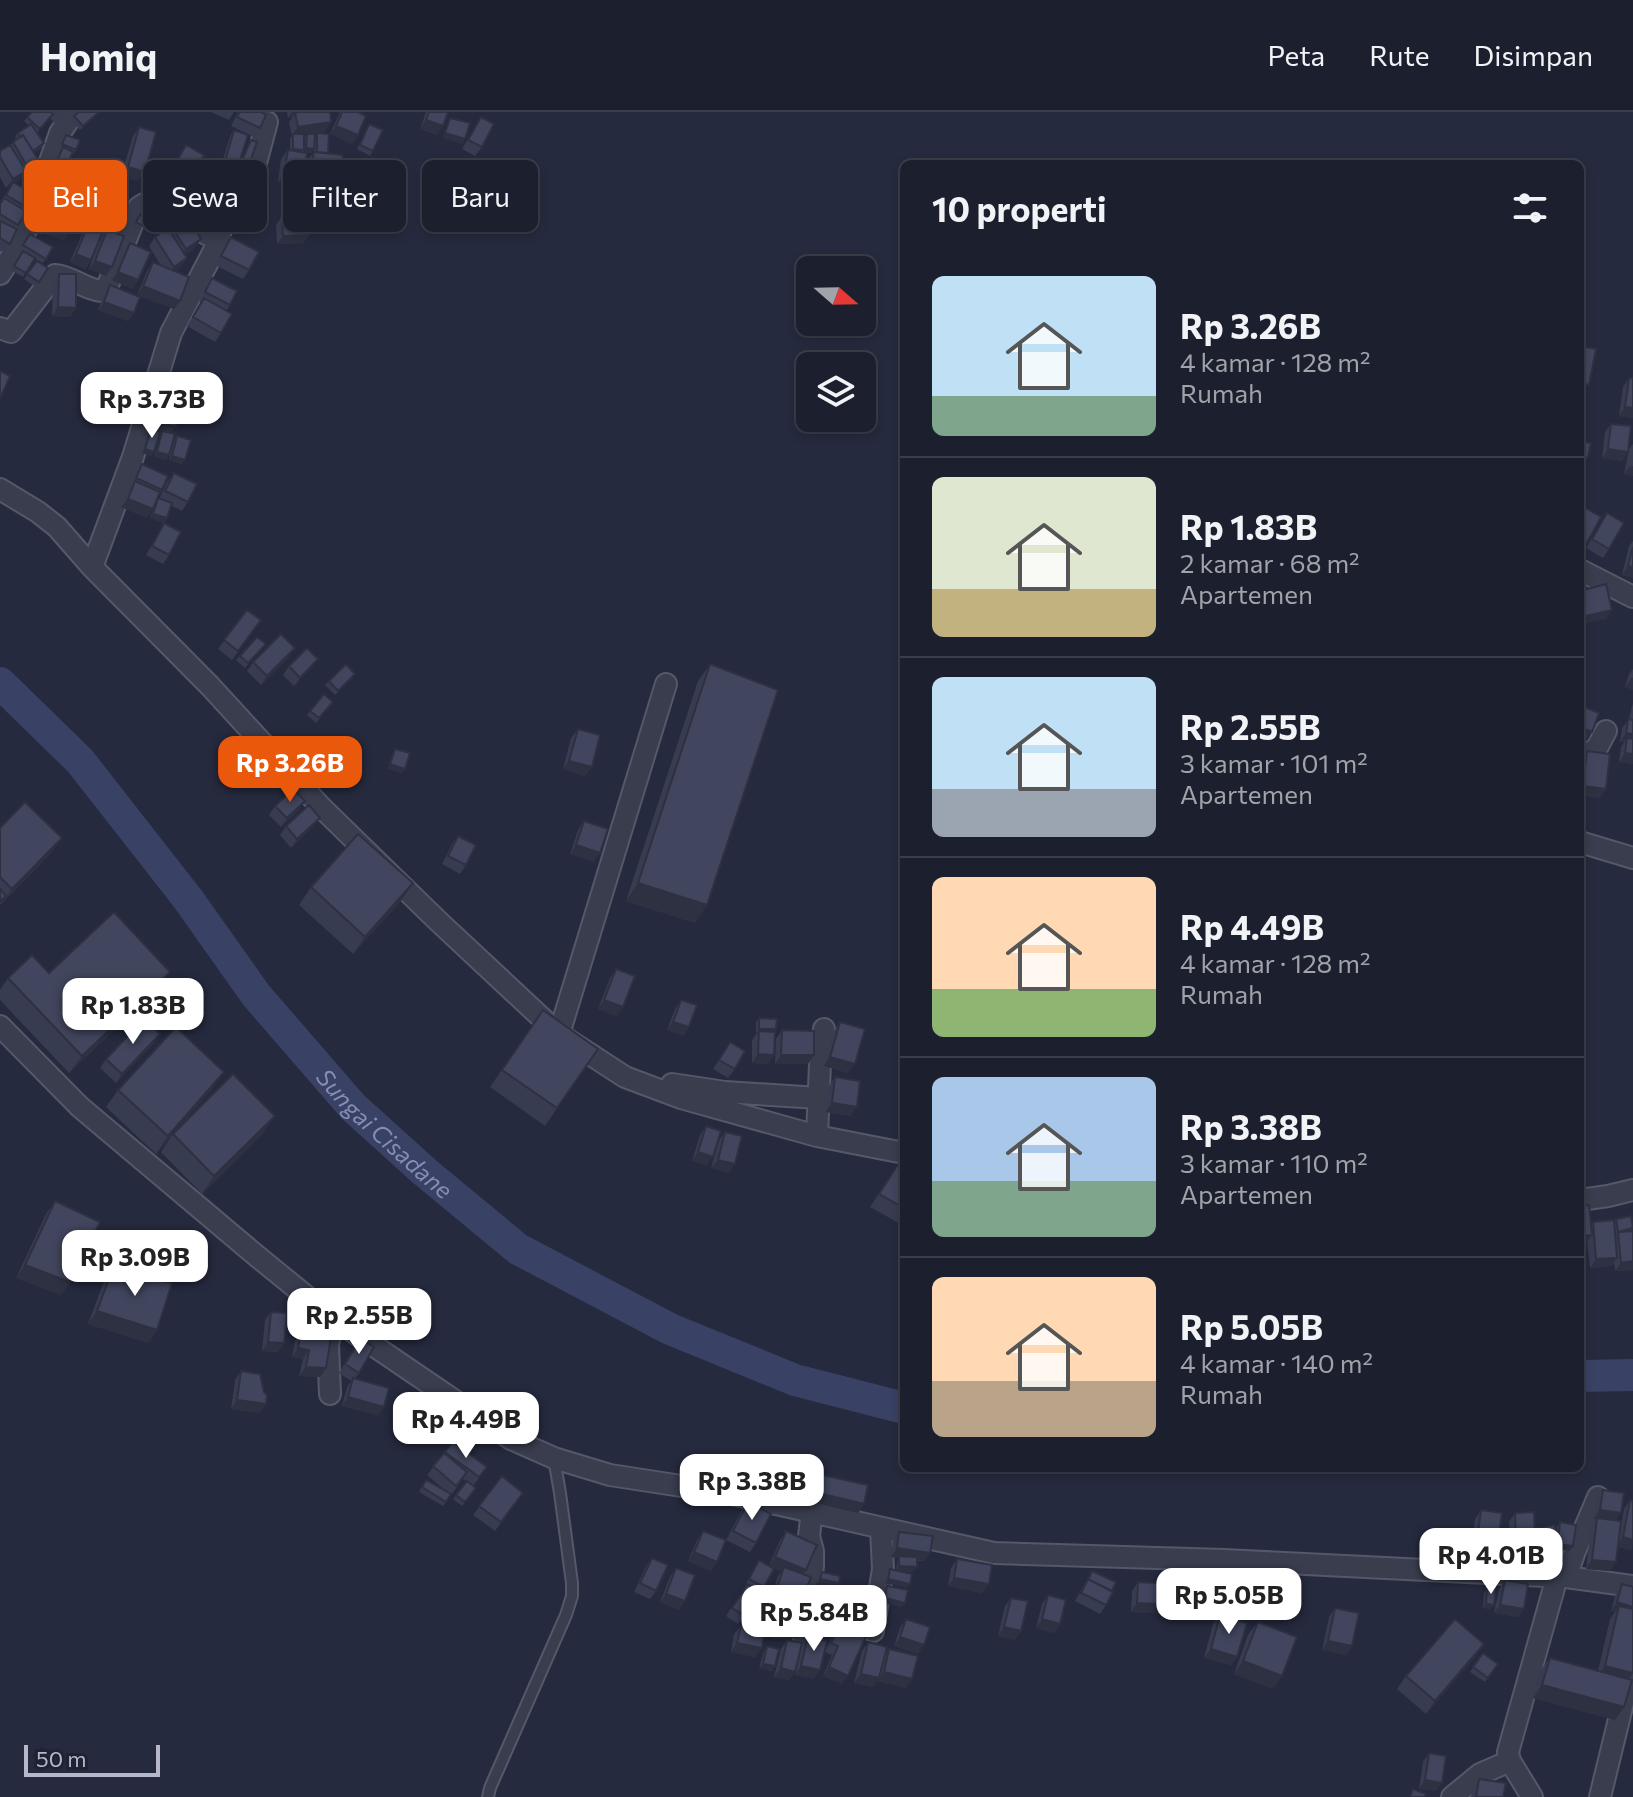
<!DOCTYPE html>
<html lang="id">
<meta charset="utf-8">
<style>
body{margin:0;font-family:Commissioner,sans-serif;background:#252836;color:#f1f3f6;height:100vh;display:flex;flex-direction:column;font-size:30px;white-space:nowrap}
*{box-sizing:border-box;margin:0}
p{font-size:26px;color:#a0a3aa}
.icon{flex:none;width:44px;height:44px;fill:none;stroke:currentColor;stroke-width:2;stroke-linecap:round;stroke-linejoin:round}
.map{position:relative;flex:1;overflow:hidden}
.panel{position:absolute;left:900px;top:48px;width:684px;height:1312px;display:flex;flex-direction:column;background:#1c202e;border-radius:12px;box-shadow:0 4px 12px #0003,0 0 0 2px #3a3e4a}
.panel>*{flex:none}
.top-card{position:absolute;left:24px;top:48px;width:756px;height:72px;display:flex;gap:16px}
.needle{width:52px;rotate:110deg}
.tools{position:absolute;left:796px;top:144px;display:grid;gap:16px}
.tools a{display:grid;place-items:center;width:80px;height:80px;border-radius:12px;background:#1c202e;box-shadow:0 4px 12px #0003,0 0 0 2px #3a3e4a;font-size:40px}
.scale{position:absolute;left:24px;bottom:20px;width:136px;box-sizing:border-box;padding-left:8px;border:4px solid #b6b8c9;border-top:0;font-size:22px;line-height:28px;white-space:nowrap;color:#b6b8c9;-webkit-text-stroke:6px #1e2233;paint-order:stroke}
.price{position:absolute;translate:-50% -68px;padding:0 18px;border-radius:16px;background:#fff;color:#222;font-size:26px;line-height:52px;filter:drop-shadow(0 2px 4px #0008)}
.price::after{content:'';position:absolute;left:50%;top:48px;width:24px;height:18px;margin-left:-12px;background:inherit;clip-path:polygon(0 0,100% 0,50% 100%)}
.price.selected{background:#ea580c;color:#fff}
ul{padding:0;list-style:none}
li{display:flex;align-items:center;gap:24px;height:200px;padding:0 32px}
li+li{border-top:2px solid #3a3e4a}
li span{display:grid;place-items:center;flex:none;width:224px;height:160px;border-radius:12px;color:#555}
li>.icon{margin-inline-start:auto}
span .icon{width:96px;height:96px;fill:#fffc;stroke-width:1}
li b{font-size:34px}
h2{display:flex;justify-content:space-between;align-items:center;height:96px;padding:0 32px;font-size:34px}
.tag{padding:0 28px;border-radius:12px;background:#1c202e;box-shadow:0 4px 12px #0003,0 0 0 2px #3a3e4a;font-size:28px;line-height:72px}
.tag.selected{background:#ea580c;color:#fff}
header{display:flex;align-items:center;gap:48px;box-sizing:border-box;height:112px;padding:0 40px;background:#1c202e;border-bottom:2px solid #3a3e4a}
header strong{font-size:38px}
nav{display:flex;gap:44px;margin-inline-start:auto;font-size:28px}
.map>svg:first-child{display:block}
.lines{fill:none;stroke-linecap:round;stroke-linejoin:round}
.river{stroke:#394165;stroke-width:32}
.service-casing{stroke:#545869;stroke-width:14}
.minor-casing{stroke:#545869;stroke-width:24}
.service{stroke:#393d4e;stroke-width:10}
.minor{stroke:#393d4e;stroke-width:20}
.wall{fill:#383c51}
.shaded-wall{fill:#2e3142}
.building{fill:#41465e;stroke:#2e3142;stroke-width:2}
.labels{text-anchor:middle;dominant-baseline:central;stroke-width:8;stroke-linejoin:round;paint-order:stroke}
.water-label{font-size:24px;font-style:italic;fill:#858db4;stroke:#1e2233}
</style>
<header>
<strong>Homiq</strong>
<nav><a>Peta</a><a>Rute</a><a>Disimpan</a></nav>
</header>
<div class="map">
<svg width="1633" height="1685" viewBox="0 0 1633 1685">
<rect width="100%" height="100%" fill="#252a3e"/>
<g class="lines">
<g class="river">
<path id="s1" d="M 0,571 L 80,649 L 188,787 L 256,883 L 353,995 L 425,1060 L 518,1137 L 670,1217 L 795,1268 L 904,1296"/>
<path d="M 1580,1264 L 1633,1263"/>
</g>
<defs>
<path id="service" d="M 488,1685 L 490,1676 L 566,1503 L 572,1484 L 572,1471 L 560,1381 L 554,1346"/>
<path id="minor" d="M 0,162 L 23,126 L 60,21 L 74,0
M 0,216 L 11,220 L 55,163 C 72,164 85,178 102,179 L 108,173 L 139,95 L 144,92 L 153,93 L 219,129
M 0,377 L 38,400 L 57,415 L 92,455 L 210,574 L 321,695 L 438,809 L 559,922 L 625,965 L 681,986 L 817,1024 L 904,1041
M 92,455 L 133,345 L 171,221 L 219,129 L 225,91 L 231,83 L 246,73 L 252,66 L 267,10
M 1580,458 L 1633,485
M 1580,647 L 1597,636 L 1606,619
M 1580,730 L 1633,746
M 0,914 L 80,995 L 258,1145 L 333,1206 L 511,1327 L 554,1346 L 610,1363 L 727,1381 L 994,1441 L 1224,1448 L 1566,1465 L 1633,1474
M 559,922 L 666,572
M 672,972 L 725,980 L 819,986
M 817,1024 L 820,952 L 824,917
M 1580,1088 L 1608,1084 L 1633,1078
M 330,1282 L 328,1233 L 333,1206
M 1566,1465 L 1575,1439 L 1598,1385
M 873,1519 L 883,1457 L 881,1417
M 804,1525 L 813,1454 L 813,1439 L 809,1424 L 812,1399
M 1452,1685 L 1480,1662 L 1510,1649
M 1532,1685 L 1510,1649 L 1508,1640 L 1557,1465
M 1600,1685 L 1633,1550"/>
</defs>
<use href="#service" class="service-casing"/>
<use href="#minor" class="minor-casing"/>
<use href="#service" class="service"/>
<use href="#minor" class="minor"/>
</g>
<path class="wall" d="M 32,0 L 66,0 L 54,11 L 50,6 L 37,21 L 44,31 L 41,36 L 34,40 L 39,49 L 33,58 L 14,71 L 30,97 L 24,105 L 23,104 L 15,116 L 10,132 L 4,140 L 0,138 L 0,91 L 11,73 L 6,76 L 0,65 L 0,39 L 10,33 L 17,27 L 15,25 L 18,21 L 29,14 L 24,9 Z
M 100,0 L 80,18 L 71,8 L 74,4 Z
M 211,0 L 234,0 L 229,8 Z
M 238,0 L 267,0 L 260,16 L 254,25 L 231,14 Z
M 287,0 L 330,0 L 325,19 L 302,22 L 304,26 L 307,22 L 315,25 L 317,21 L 328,41 L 334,75 L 304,71 L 307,48 L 314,40 L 314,37 L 311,41 L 306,41 L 303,64 L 297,73 L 278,70 L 281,47 L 288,38 L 290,38 L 290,26 L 292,24 L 289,10 L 292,6 L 288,6 Z
M 340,0 L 358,0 L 358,23 L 352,32 L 330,22 Z
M 426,0 L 448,0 L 437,23 L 420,17 Z
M 481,5 L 482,35 L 475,44 L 462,37 Z
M 369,12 L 373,39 L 370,44 L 357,37 Z
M 139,15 L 138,69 L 121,64 L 133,24 Z
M 234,18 L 236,55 L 222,50 L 231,22 Z
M 66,23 L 76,38 L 73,43 L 71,42 L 63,59 L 53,55 L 61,38 L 59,37 Z
M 186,33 L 185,75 L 179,84 L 161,74 Z
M 213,48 L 216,83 L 209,92 L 193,82 Z
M 149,88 L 155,92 L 139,118 L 133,115 Z
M 51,91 L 70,120 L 63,128 L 38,119 L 45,100 Z
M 172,99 L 195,136 L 185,142 L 181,155 L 175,159 L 174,197 L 137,183 L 147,159 L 153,150 L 161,154 L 149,134 L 155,125 L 168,115 L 157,122 L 152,115 L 156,111 Z
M 282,104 L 309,123 L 303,131 L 277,132 L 276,113 Z
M 88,113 L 91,148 L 85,157 L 70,150 L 82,122 Z
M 107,118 L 106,164 L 89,157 L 100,126 Z
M 30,122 L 53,135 L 43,151 L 34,146 L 23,165 L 11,158 L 23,140 L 20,138 Z
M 231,125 L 249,158 L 243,167 L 215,153 Z
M 130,131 L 138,168 L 132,177 L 112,168 L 124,140 Z
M 37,149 L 39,170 L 36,175 L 24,167 Z
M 59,162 L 76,196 L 70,205 L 52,204 L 53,171 Z
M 212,166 L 230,193 L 226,199 L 221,221 L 215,230 L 187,214 L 201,190 L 199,189 L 206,175 Z
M 110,173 L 134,201 L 128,209 L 98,198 L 104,182 Z
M 1629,266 L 1633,266 L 1633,306 L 1619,304 L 1623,275 Z
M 162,287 L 171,321 L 166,348 L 154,345 L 161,321 L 159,321 L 154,340 L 151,344 L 142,341 L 156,296 Z
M 1611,312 L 1628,340 L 1622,349 L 1602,346 L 1605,320 Z
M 177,324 L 182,352 L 169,348 L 174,328 Z
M 1633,332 L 1633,364 L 1624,362 L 1629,337 Z
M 142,352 L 162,378 L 156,389 L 159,387 L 167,370 L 174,361 L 188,390 L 182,399 L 172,394 L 167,406 L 164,411 L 150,406 L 154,395 L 147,406 L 121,395 L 136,361 Z
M 1584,395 L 1587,431 L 1581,439 L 1580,402 Z
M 1607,401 L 1609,437 L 1603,446 L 1586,436 Z
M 164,411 L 169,443 L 163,452 L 146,443 Z
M 1633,429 L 1633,466 L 1622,463 L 1629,434 Z
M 247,498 L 261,508 L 232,548 L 218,537 Z
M 266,532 L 245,556 L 236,548 L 240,544 Z
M 289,545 L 261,573 L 247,559 L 253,550 Z
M 318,547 L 312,555 L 294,574 L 283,563 L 289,554 Z
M 710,552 L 695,811 L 626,789 L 698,569 Z
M 1633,557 L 1633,578 L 1625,575 L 1629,562 Z
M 352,566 L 335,583 L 325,573 L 329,569 Z
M 324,582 L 333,590 L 316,611 L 307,603 Z
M 1633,591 L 1633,652 L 1619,650 L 1621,635 L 1624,630 L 1620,630 L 1622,616 L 1629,607 Z
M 578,617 L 592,655 L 585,664 L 563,657 L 571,626 Z
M 1587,639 L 1600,686 L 1580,683 L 1581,648 Z
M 275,694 L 299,698 L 281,715 L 269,703 Z
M 584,709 L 594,750 L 570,742 L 578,718 Z
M 286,714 L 314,714 L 291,736 L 280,723 Z
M 0,716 L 52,740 L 0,793 Z
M 458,724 L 466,753 L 460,762 L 442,752 L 452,732 Z
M 413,771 L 401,789 L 353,842 L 299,793 L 311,775 Z
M 616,857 L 617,904 L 598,897 L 610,866 Z
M 170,860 L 158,877 L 69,961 L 0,888 L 0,878 L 8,866 Z
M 681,888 L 689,915 L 683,924 L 667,918 L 675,897 Z
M 543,898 L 598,937 L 545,1014 L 490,975 Z
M 759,906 L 776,917 L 775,920 L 774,943 L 768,952 L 752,951 L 752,928 L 757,921 L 756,921 L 756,910 Z
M 840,910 L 848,961 L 824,954 L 834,919 Z
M 782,918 L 808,952 L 775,952 L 776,927 Z
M 730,930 L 735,957 L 728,966 L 713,957 Z
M 154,931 L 116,971 L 100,956 L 106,947 Z
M 835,965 L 851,1004 L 826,1000 L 829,974 Z
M 212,977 L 174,1021 L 275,1004 L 262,1022 L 202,1082 L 161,1040 L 172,1023 L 156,1042 L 106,995 L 118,978 Z
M 706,1014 L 707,1053 L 692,1049 L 700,1023 Z
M 725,1020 L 729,1061 L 711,1056 L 719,1028 Z
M 899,1051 L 904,1054 L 904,1114 L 870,1095 Z
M 55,1089 L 70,1170 L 61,1183 L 16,1166 L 46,1102 Z
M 1580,1094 L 1591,1113 L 1593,1110 L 1614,1109 L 1616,1107 L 1633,1113 L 1632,1119 L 1633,1119 L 1633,1158 L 1615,1159 L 1614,1151 L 1611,1154 L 1590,1156 L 1587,1129 L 1583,1136 L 1580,1136 Z
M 113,1156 L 157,1218 L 148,1231 L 88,1212 L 104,1169 Z
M 271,1200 L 278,1240 L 262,1239 L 265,1208 Z
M 301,1220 L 320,1265 L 299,1264 L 303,1247 L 292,1245 L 295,1229 Z
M 360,1227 L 359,1261 L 355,1266 L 384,1295 L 378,1303 L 342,1294 L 347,1275 L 351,1269 L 339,1261 Z
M 241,1259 L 260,1301 L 231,1297 L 235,1268 Z
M 453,1330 L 487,1355 L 473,1374 L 476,1376 L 462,1394 L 453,1387 L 467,1370 L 463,1367 L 443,1394 L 419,1380 L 423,1372 L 448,1381 L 427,1363 Z
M 822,1363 L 864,1392 L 858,1401 L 812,1390 L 816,1372 Z
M 502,1364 L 523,1381 L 495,1419 L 473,1403 Z
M 1603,1378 L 1620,1419 L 1624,1397 L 1630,1388 L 1632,1438 L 1618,1435 L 1616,1450 L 1610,1459 L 1586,1457 L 1591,1415 L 1596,1407 L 1594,1407 L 1597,1387 Z
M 748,1390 L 756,1431 L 750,1440 L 726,1428 L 742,1398 Z
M 1481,1398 L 1496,1445 L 1490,1454 L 1469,1451 L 1475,1407 Z
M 1515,1401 L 1535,1419 L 1537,1416 L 1556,1421 L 1557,1415 L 1560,1410 L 1570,1439 L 1558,1437 L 1553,1445 L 1536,1447 L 1530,1456 L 1511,1456 L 1509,1410 Z
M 703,1419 L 711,1459 L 688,1449 L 697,1428 Z
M 786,1419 L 806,1458 L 803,1462 L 804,1483 L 798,1491 L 772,1482 L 778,1464 L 782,1459 L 769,1454 L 780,1428 Z
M 899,1420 L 924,1449 L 917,1449 L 913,1460 L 896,1458 L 898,1446 L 891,1445 L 893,1429 Z
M 652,1446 L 656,1479 L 650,1487 L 634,1480 L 646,1454 Z
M 957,1447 L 982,1481 L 948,1474 L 951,1456 Z
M 759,1448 L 774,1457 L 761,1480 L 750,1474 L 744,1503 L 738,1512 L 726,1504 L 747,1472 L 746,1471 Z
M 676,1456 L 679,1498 L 660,1490 L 670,1465 Z
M 1092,1459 L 1106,1493 L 1100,1502 L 1075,1489 Z
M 1505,1468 L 1524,1497 L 1518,1505 L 1494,1501 L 1499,1477 Z
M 1138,1470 L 1172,1502 L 1131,1500 L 1132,1479 Z
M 817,1472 L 835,1488 L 840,1481 L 857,1514 L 843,1511 L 842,1572 L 823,1564 L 832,1543 L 825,1540 L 835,1518 L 841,1510 L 830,1508 L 833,1494 L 830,1498 L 809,1491 L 814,1476 Z
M 1622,1472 L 1633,1561 L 1628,1567 L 1624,1595 L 1615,1608 L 1533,1586 L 1540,1559 L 1550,1546 L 1598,1559 L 1610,1507 L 1615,1500 L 1611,1499 L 1616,1481 Z
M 1487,1476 L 1491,1497 L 1483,1496 L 1484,1480 Z
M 1048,1483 L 1060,1512 L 1054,1521 L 1036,1516 L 1042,1492 Z
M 1011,1486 L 1015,1528 L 998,1524 L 1005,1494 Z
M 1335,1496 L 1352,1534 L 1346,1543 L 1322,1538 L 1329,1505 Z
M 777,1500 L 798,1526 L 772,1527 L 771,1509 Z
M 810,1502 L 823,1521 L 808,1521 L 807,1506 Z
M 1220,1503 L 1237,1545 L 1231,1553 L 1204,1546 L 1213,1512 Z
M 906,1507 L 918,1542 L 894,1534 L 900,1516 Z
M 1258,1510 L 1282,1564 L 1273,1577 L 1234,1562 L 1248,1523 Z
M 741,1514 L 755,1545 L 731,1540 L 734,1522 Z
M 808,1524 L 814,1567 L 795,1563 L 802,1533 Z
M 787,1528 L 795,1560 L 789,1568 L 774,1565 L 781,1537 Z
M 868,1530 L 884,1544 L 889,1537 L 906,1576 L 877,1569 L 873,1575 L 854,1571 L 862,1539 Z
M 1484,1532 L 1475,1545 L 1426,1602 L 1397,1577 L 1406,1564 Z
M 767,1534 L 775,1554 L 771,1559 L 759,1556 L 764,1539 Z
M 1483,1541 L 1498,1552 L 1485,1570 L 1470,1560 Z
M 1429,1641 L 1436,1679 L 1419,1677 L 1423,1650 Z
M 1479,1667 L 1503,1685 L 1471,1685 L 1473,1676 Z"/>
<path class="shaded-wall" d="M 292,0 L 318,0 L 295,1 L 292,6 L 288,6 Z
M 426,8 L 443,14 L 437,23 L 420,17 Z
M 331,10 L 325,19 L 291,24 L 298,15 Z
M 336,14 L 358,23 L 352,32 L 330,22 Z
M 445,21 L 465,27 L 462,32 L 442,26 Z
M 306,36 L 314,37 L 311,41 L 303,41 Z
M 226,46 L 239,51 L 236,55 L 222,50 Z
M 39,49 L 33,58 L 22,65 L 28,56 Z
M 56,51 L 66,55 L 63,59 L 53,55 Z
M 128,55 L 145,60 L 138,69 L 121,64 Z
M 239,58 L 246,61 L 243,65 L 236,63 Z
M 26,59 L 20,68 L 6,76 L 13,67 Z
M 284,61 L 303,64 L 297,73 L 278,70 Z
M 310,62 L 340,66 L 334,75 L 304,71 Z
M 44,110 L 70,120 L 63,128 L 38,119 Z
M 309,123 L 303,131 L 277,132 L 283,124 Z
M 201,127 L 195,136 L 180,145 L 186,137 Z
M 76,142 L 91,148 L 85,157 L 70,150 Z
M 187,146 L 181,155 L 167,164 L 174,155 Z
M 95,149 L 112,155 L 106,164 L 89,157 Z
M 118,160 L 138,168 L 132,177 L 112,168 Z
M 143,174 L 180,189 L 174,197 L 137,183 Z
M 104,190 L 134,201 L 128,209 L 98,198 Z
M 58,195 L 76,196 L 70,205 L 52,204 Z
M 1580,271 L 1589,273 L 1582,281 L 1580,281 Z
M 1625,295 L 1633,296 L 1633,306 L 1619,304 Z
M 156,309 L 176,315 L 169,323 L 162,319 L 161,321 L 150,318 Z
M 145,337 L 154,340 L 151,344 L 142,341 Z
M 1608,337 L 1628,340 L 1622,349 L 1602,346 Z
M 157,340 L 169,343 L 166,348 L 154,345 Z
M 172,344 L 185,348 L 182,352 L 169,348 Z
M 1580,345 L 1588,346 L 1582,355 L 1580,355 Z
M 1630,354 L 1633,354 L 1633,364 L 1624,362 Z
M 128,387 L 153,397 L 147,406 L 121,395 Z
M 153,402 L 167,406 L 164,411 L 150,406 Z
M 1628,454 L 1633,455 L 1633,466 L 1622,463 Z
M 1612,498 L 1606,507 L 1580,513 L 1580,508 L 1582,505 Z
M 295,536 L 289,545 L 261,573 L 267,564 Z
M 318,547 L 312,555 L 294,574 L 300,566 Z
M 1631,566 L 1633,566 L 1633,578 L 1625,575 Z
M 1580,615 L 1592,620 L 1586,629 L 1580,626 Z
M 1626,621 L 1633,622 L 1633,632 L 1627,626 L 1624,630 L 1620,630 Z
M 1625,641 L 1633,642 L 1633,652 L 1619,650 Z
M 569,649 L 592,655 L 585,664 L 563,657 Z
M 390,652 L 405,657 L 402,661 L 387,657 Z
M 1583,674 L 1606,677 L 1600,686 L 1580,683 L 1580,678 Z
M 305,689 L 299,698 L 281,715 L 287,706 Z
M 320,706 L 314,714 L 291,736 L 297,727 Z
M 62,726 L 52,740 L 2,790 L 12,777 Z
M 576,733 L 600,741 L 594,750 L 570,742 Z
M 413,771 L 401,789 L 353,842 L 365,825 Z
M 638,771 L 707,793 L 695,811 L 626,789 Z
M 170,860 L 158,877 L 69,961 L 82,944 Z
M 604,888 L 623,895 L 617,904 L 598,897 Z
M 673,910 L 689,915 L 683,924 L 667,918 Z
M 759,917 L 776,917 L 773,922 L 756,921 Z
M 160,922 L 154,931 L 116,971 L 122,962 Z
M 758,942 L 774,943 L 768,952 L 752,951 Z
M 781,943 L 814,943 L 808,952 L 775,952 Z
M 830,945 L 855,952 L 848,961 L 824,954 Z
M 224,960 L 212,977 L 156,1042 L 168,1024 Z
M 832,991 L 857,995 L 851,1004 L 826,1000 Z
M 275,1004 L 262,1022 L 202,1082 L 214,1064 Z
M 698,1040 L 713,1045 L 707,1053 L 692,1049 Z
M 718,1048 L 735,1052 L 729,1061 L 711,1056 Z
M 1592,1123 L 1583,1136 L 1580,1136 L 1580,1124 Z
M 1617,1146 L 1611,1154 L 1590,1156 L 1596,1147 Z
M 1633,1149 L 1633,1158 L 1615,1159 L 1621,1151 Z
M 25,1153 L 70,1170 L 61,1183 L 16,1166 Z
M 97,1199 L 157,1218 L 148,1231 L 88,1212 Z
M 268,1230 L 284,1231 L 278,1240 L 262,1239 Z
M 298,1236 L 309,1238 L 303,1247 L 292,1245 Z
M 306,1255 L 326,1256 L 320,1265 L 299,1264 Z
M 348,1285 L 384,1295 L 378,1303 L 342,1294 Z
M 237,1288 L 266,1292 L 260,1301 L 231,1297 Z
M 818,1381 L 864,1392 L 858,1401 L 812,1390 Z
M 1600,1398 L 1621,1401 L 1615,1410 L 1594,1407 Z
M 1623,1425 L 1633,1428 L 1632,1438 L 1616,1434 Z
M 1557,1432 L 1573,1434 L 1570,1439 L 1558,1437 L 1553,1445 L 1536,1447 L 1530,1456 L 1511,1456 L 1517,1448 L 1535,1447 L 1540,1439 Z
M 897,1436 L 930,1441 L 924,1449 L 899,1446 L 899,1444 L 898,1446 L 891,1445 Z
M 694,1440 L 717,1450 L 711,1459 L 688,1449 Z
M 1475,1443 L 1496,1445 L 1490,1454 L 1469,1451 Z
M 775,1445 L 806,1458 L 800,1467 L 784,1455 L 782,1459 L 769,1454 Z
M 1592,1448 L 1616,1450 L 1610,1459 L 1586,1457 Z
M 899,1454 L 917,1455 L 913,1460 L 896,1458 Z
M 954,1466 L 989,1472 L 982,1481 L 948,1474 Z
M 820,1467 L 839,1471 L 836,1476 L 817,1471 Z
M 888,1467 L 910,1472 L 907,1476 L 885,1471 Z
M 778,1473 L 804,1483 L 798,1491 L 772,1482 Z
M 666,1482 L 685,1489 L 679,1498 L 660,1490 Z
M 885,1486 L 905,1491 L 902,1495 L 881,1491 Z
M 813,1487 L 833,1494 L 830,1498 L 809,1491 Z
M 1617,1490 L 1633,1495 L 1633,1505 L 1619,1494 L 1615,1500 L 1611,1499 Z
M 1137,1491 L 1178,1493 L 1172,1502 L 1131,1500 Z
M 1486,1492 L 1494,1493 L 1491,1497 L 1483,1496 Z
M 1500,1493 L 1524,1497 L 1518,1505 L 1494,1501 Z
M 836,1499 L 863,1505 L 857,1514 L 830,1508 Z
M 1042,1507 L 1060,1512 L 1054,1521 L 1036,1516 Z
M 1004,1515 L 1021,1519 L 1015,1528 L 998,1524 Z
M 826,1516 L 823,1521 L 808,1521 L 811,1517 Z
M 778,1518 L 804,1518 L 798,1526 L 772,1527 Z
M 900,1525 L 924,1533 L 918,1542 L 894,1534 Z
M 1328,1529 L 1352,1534 L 1346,1543 L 1322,1538 Z
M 737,1531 L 762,1536 L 755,1545 L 731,1540 Z
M 1484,1532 L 1475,1545 L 1426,1602 L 1435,1589 Z
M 1211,1537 L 1237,1545 L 1231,1553 L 1204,1546 Z
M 1243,1549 L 1282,1564 L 1273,1577 L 1234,1562 Z
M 763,1552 L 775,1554 L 771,1559 L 759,1556 Z
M 801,1554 L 820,1558 L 814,1567 L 795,1563 Z
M 1605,1554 L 1633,1561 L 1623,1574 L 1596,1567 Z
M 829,1555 L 848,1564 L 842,1572 L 823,1564 Z
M 781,1556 L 795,1560 L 789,1568 L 774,1565 Z
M 884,1560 L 912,1567 L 906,1576 L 877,1569 Z
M 861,1562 L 879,1566 L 873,1575 L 854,1571 Z
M 1542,1573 L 1624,1595 L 1615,1608 L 1533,1586 Z
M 1425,1668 L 1442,1671 L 1436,1679 L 1419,1677 Z"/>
<path class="building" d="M 32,0 L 51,0 L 53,2 L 40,17 L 27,5 Z
M 79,0 L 99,0 L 83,14 L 74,4 Z
M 240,0 L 261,0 L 266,3 L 260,16 L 237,5 Z
M 301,0 L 330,0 L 331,10 L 298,15 L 295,1 Z
M 342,0 L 358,0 L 366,4 L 358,23 L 336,14 Z
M 429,0 L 448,0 L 443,14 L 426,8 Z
M 481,5 L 494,12 L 482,35 L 468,28 Z
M 450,6 L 470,11 L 465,27 L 445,21 Z
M 31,12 L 44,31 L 33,39 L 23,23 L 21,25 L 18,21 Z
M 369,12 L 383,18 L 373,39 L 360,33 Z
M 139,15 L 156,20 L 145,60 L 128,55 Z
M 234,18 L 248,23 L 239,51 L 226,46 Z
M 317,21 L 329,22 L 328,41 L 317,40 Z
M 293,22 L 304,22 L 304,38 L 293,37 Z
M 307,22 L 315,22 L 314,37 L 306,36 Z
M 23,23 L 39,49 L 28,56 L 13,30 Z
M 66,23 L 80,28 L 76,38 L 62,32 Z
M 251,28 L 257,30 L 249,53 L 241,50 Z
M 10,33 L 26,59 L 13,67 L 0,45 L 0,39 Z
M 186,33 L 204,43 L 185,75 L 168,65 Z
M 63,35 L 73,40 L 66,55 L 56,51 Z
M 288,38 L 307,41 L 303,64 L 284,61 Z
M 314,40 L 343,43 L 340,66 L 310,62 Z
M 213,48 L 230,56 L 216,83 L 199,74 Z
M 241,52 L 249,54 L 246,61 L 239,58 Z
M 13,70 L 37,84 L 30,97 L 6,83 Z
M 4,86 L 26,99 L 18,113 L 0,102 L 0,92 Z
M 149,88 L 155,92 L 143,114 L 136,110 Z
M 51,91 L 77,101 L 70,120 L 44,110 Z
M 172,99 L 177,107 L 160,118 L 156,111 Z
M 185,102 L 201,127 L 186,137 L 170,112 Z
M 308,103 L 309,123 L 283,124 L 282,104 Z
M 0,109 L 17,117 L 10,132 L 0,126 Z
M 88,113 L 103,119 L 91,148 L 76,142 Z
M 168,116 L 187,146 L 174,155 L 155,125 Z
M 107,118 L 124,124 L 112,155 L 95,149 Z
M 30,122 L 53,135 L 46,147 L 23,133 Z
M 231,125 L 259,140 L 249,158 L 221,144 Z
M 130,131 L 151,140 L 138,168 L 118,160 Z
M 23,139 L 35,146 L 26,161 L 14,154 Z
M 37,149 L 48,156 L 39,170 L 27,162 Z
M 153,150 L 189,165 L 180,189 L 143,174 Z
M 59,162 L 76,162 L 76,196 L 58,195 Z
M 212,166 L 237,179 L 230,193 L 205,180 Z
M 110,173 L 140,185 L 134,201 L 104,190 Z
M 204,186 L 232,202 L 221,221 L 193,205 Z
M 1580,234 L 1596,237 L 1589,273 L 1580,271 Z
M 0,259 L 10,264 L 1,285 L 0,285 Z
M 1629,266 L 1633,266 L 1633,296 L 1625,295 Z
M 162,287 L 182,292 L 176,315 L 156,309 Z
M 1611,312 L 1631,314 L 1628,340 L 1608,337 Z
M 151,317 L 160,320 L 154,340 L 145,337 Z
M 162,319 L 175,322 L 169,343 L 157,340 Z
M 177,324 L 191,328 L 185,348 L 172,344 Z
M 1580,329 L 1591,331 L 1588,346 L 1580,345 Z
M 142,352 L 168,364 L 162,378 L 136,366 Z
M 174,361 L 197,372 L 188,390 L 165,379 Z
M 135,369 L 160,380 L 153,397 L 128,387 Z
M 158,386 L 172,391 L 167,406 L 153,402 Z
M 1584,395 L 1601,405 L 1587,431 L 1580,427 L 1580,403 Z
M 1607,401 L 1624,411 L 1609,437 L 1592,427 Z
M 164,411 L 181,420 L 169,443 L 152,434 Z
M 1633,435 L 1633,455 L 1628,454 Z
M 1606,472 L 1612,498 L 1582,505 L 1580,498 L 1580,479 Z
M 247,498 L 261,508 L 238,539 L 224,528 Z
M 281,522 L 295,536 L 267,564 L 253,550 Z
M 257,525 L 266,532 L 248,551 L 240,544 Z
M 307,536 L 318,547 L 300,566 L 289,554 Z
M 346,552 L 355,562 L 338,579 L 329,569 Z
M 710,552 L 778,578 L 707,793 L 638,771 Z
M 1580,563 L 1583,563 L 1580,585 Z
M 324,582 L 333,590 L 319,606 L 310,599 Z
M 1580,593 L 1599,601 L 1592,620 L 1580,615 Z
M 1628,607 L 1633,608 L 1633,622 L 1626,621 Z
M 578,617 L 600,623 L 592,655 L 569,649 Z
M 1627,626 L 1633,627 L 1633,642 L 1625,641 Z
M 395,637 L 410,641 L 405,657 L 390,652 Z
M 1587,639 L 1610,642 L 1606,677 L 1583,674 Z
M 293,677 L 305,689 L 287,706 L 275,694 Z
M 25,690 L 62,726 L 12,777 L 0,765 L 0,716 Z
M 309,693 L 320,706 L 297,727 L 286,714 Z
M 584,709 L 608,717 L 600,741 L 576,733 Z
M 358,722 L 413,771 L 365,825 L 311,775 Z
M 458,724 L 476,733 L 466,753 L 448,744 Z
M 0,777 L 6,784 L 0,790 Z
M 114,800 L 170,860 L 82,944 L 8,866 L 32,843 L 49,861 Z
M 616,857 L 635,864 L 623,895 L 604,888 Z
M 681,888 L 697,893 L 689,915 L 673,910 Z
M 543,898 L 598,937 L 557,996 L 502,958 Z
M 759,906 L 777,907 L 776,917 L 759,917 Z
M 144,907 L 160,922 L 122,962 L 106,947 Z
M 840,910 L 865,917 L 855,952 L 830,945 Z
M 176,915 L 224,960 L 168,1024 L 118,978 Z
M 782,918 L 814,919 L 814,943 L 781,943 Z
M 759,919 L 775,920 L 774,943 L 758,942 Z
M 730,930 L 745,939 L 735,957 L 719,948 Z
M 233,962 L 275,1004 L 214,1064 L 173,1022 Z
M 835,965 L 860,969 L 857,995 L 832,991 Z
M 706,1014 L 721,1019 L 713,1045 L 698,1040 Z
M 725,1020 L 742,1024 L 735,1052 L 718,1048 Z
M 899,1051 L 904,1054 L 904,1096 L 879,1082 Z
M 55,1089 L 100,1110 L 70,1170 L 25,1153 Z
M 1589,1093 L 1592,1123 L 1580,1124 L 1580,1094 Z
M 1631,1104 L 1633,1116 L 1618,1120 L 1616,1107 Z
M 1614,1108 L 1617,1146 L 1596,1147 L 1593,1110 Z
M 1633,1119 L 1633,1149 L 1621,1151 L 1618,1120 Z
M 113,1156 L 172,1171 L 157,1218 L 97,1199 Z
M 271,1200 L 287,1201 L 284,1231 L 268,1230 Z
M 301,1220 L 331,1225 L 326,1256 L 306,1255 L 309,1238 L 298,1236 Z
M 360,1227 L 374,1235 L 359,1261 L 345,1252 Z
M 241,1259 L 260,1262 L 264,1280 L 267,1283 L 266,1292 L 237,1288 Z
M 353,1266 L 389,1276 L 384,1295 L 348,1285 Z
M 453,1330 L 487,1355 L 479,1365 L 445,1340 Z
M 444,1341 L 467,1360 L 456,1374 L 433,1354 Z
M 822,1363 L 868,1373 L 864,1392 L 818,1381 Z
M 502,1364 L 523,1381 L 501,1410 L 479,1394 Z
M 426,1368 L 451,1382 L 446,1390 L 422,1375 Z
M 467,1369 L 476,1376 L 465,1390 L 456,1383 Z
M 1603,1378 L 1624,1381 L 1621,1401 L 1600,1398 Z
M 1630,1388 L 1633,1389 L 1633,1428 L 1623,1425 Z
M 748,1390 L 771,1402 L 756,1431 L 733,1419 Z
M 1481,1398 L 1502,1401 L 1496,1445 L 1475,1443 Z
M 1534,1400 L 1536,1447 L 1517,1448 L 1515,1401 Z
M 1597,1406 L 1621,1409 L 1616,1450 L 1592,1448 Z
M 1560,1410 L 1576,1413 L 1573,1434 L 1558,1432 Z
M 1555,1413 L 1559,1436 L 1540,1439 L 1537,1416 Z
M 703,1419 L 726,1428 L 717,1450 L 694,1440 Z
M 786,1419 L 817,1433 L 806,1458 L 775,1445 Z
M 899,1420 L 933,1424 L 930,1441 L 897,1436 Z
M 899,1444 L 917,1445 L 917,1455 L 899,1454 Z
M 652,1446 L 668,1453 L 656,1479 L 640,1471 Z
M 957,1447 L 992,1453 L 989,1472 L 954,1466 Z
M 759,1448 L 774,1457 L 764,1475 L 749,1467 Z
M 784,1455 L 811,1465 L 804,1483 L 778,1473 Z
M 676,1456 L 695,1463 L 685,1489 L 666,1482 Z
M 890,1457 L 912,1462 L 910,1472 L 888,1467 Z
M 1092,1459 L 1116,1470 L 1112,1479 L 1088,1467 L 1088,1468 Z
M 822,1460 L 840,1464 L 839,1471 L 820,1467 Z
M 1088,1467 L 1113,1480 L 1106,1493 L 1081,1481 Z
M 1505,1468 L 1528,1472 L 1524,1497 L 1500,1493 Z
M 1138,1470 L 1179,1472 L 1178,1493 L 1137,1491 Z
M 747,1472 L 759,1479 L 744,1503 L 732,1496 Z
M 817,1472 L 838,1478 L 833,1494 L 813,1487 Z
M 1622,1472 L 1633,1475 L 1633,1495 L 1617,1490 Z
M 887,1474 L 908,1478 L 905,1491 L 885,1486 Z
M 1487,1476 L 1496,1477 L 1494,1493 L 1486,1492 Z
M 840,1481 L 867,1487 L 863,1505 L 836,1499 Z
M 1048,1483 L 1066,1488 L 1060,1512 L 1042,1507 Z
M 1011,1486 L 1028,1489 L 1021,1519 L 1004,1515 Z
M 1619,1494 L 1633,1497 L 1633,1561 L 1605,1554 Z
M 1335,1496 L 1359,1501 L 1352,1534 L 1328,1529 Z
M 803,1499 L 804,1518 L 778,1518 L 777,1500 Z
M 825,1501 L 826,1516 L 811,1517 L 810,1502 Z
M 1220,1503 L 1247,1511 L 1237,1545 L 1211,1537 Z
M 906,1507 L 930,1515 L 924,1533 L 900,1525 Z
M 1455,1507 L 1484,1532 L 1435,1589 L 1406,1564 Z
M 841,1510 L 867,1522 L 848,1564 L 829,1555 L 838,1534 L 831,1531 Z
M 1258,1510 L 1297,1525 L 1282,1564 L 1243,1549 Z
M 741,1514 L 765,1518 L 762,1536 L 737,1531 Z
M 808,1524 L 827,1529 L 820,1558 L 801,1554 Z
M 787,1528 L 802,1531 L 795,1560 L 781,1556 Z
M 868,1530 L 887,1535 L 879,1566 L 861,1562 Z
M 767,1534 L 779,1537 L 775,1554 L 763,1552 Z
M 889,1537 L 918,1544 L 912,1567 L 884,1560 Z
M 1483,1541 L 1498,1552 L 1488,1566 L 1473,1555 Z
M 1550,1546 L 1632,1568 L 1624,1595 L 1542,1573 Z
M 1429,1641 L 1446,1644 L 1442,1671 L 1425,1668 Z
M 1479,1667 L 1506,1671 L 1503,1685 L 1476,1685 Z
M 1413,1677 L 1426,1682 L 1424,1685 L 1410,1685 Z"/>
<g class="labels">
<g class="water-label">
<text stroke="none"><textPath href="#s1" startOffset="594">Sungai Cisadane</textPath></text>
</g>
</g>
</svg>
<div class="tools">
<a><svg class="needle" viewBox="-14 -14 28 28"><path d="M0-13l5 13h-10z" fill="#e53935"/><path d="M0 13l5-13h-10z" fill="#a0a3aa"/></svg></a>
<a><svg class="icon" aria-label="layers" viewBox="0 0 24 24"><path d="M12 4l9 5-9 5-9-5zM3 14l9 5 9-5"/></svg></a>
</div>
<div class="scale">50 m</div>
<b class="price" style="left:152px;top:328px">Rp 3.73B</b>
<b class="price selected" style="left:290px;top:692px">Rp 3.26B</b>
<b class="price" style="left:133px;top:934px">Rp 1.83B</b>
<b class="price" style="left:135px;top:1186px">Rp 3.09B</b>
<b class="price" style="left:359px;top:1244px">Rp 2.55B</b>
<b class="price" style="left:466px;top:1348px">Rp 4.49B</b>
<b class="price" style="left:752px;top:1410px">Rp 3.38B</b>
<b class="price" style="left:1491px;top:1484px">Rp 4.01B</b>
<b class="price" style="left:1229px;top:1524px">Rp 5.05B</b>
<b class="price" style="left:814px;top:1541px">Rp 5.84B</b>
<div class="top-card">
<a class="tag selected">Beli</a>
<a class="tag">Sewa</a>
<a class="tag">Filter</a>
<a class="tag">Baru</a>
</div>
<section class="panel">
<h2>10 properti<svg class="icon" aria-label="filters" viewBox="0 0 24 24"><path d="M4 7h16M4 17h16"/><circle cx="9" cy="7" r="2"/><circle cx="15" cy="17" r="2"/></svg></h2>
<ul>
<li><span style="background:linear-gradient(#bfe0f5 75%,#7fa58c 0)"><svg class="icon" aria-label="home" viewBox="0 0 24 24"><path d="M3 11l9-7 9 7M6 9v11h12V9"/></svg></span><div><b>Rp 3.26B</b><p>4 kamar · 128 m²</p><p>Rumah</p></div></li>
<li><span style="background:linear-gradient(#dfe7d0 70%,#c2b280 0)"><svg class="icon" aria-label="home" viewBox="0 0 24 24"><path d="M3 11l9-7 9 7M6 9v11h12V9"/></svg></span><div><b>Rp 1.83B</b><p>2 kamar · 68 m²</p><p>Apartemen</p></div></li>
<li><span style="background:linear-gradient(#bfe0f5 70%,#9aa5b1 0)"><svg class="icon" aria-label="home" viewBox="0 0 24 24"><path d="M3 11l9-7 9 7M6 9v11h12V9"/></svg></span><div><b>Rp 2.55B</b><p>3 kamar · 101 m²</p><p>Apartemen</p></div></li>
<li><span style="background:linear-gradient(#ffd9b3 70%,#8fb573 0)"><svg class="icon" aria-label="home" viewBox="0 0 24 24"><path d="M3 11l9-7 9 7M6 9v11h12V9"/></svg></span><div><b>Rp 4.49B</b><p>4 kamar · 128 m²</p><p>Rumah</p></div></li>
<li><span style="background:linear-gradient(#a9c7e8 65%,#7fa58c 0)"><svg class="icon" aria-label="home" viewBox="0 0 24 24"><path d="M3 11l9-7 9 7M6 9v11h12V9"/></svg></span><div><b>Rp 3.38B</b><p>3 kamar · 110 m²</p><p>Apartemen</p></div></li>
<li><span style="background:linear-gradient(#ffd9b3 65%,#b9a48a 0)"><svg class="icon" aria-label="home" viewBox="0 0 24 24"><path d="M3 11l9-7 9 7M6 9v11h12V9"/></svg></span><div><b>Rp 5.05B</b><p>4 kamar · 140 m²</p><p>Rumah</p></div></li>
</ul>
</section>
</div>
